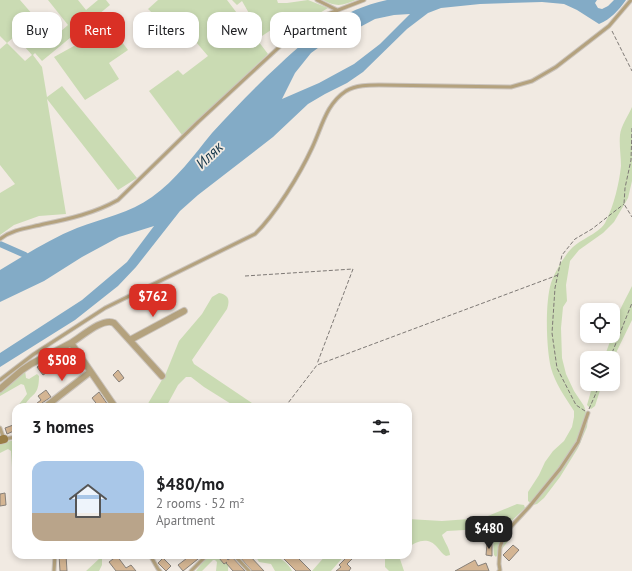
<!DOCTYPE html>
<meta charset="utf-8">
<style>
body{margin:0;font-family:"PT Sans",sans-serif;background:#f6f6f6;color:#202124;height:100vh;display:flex;flex-direction:column;font-size:15px;white-space:nowrap}
*{box-sizing:border-box;margin:0}
p{font-size:13px;color:#757577}
.icon{flex:none;width:22px;height:22px;fill:none;stroke:currentColor;stroke-width:2;stroke-linecap:round;stroke-linejoin:round}
.map{position:relative;flex:1;overflow:hidden}
.details{position:absolute;left:12px;top:403px;width:400px;height:156px;display:flex;flex-direction:column;background:#fff;border-radius:12px;box-shadow:0 2px 6px #0003}
.details>*{flex:none}
.hud{position:absolute;left:12px;top:12px;width:400px;height:36px;display:flex;gap:8px}
.buttons{position:absolute;left:580px;top:303px;display:grid;gap:8px}
.buttons a{display:grid;place-items:center;width:40px;height:40px;border-radius:8px;background:#fff;box-shadow:0 2px 6px #0003;font-size:20px}
.price{position:absolute;translate:-50% -34px;padding:0 9px;border-radius:8px;background:#d93025;color:#fff;font-size:13px;line-height:26px;filter:drop-shadow(0 1px 2px #0008)}
.price::after{content:'';position:absolute;left:50%;top:24px;width:12px;height:9px;margin-left:-6px;background:inherit;clip-path:polygon(0 0,100% 0,50% 100%)}
.price.selected{background:#222;color:#fff}
ul{padding:0;list-style:none}
li{display:flex;align-items:center;gap:12px;height:100px;padding:0 20px}
li+li{border-top:1px solid #e0e0e0}
li span{display:grid;place-items:center;flex:none;width:112px;height:80px;border-radius:12px;color:#555}
li>.icon{margin-inline-start:auto}
span .icon{width:48px;height:48px;fill:#fffc;stroke-width:1}
li b{font-size:17px}
h2{display:flex;justify-content:space-between;align-items:center;height:48px;padding:0 20px;font-size:17px}
.chip{padding:0 14px;border-radius:12px;background:#fff;box-shadow:0 2px 6px #0003;font-size:14px;line-height:36px}
.chip.selected{background:#d93025;color:#fff}
.map>svg:first-child{display:block}
.green{fill:#cadbb3;fill-rule:evenodd}
.water{fill:#83abc6;fill-rule:evenodd}
.lines{fill:none;stroke-linecap:round;stroke-linejoin:round}
.canal{stroke:#83abc6;stroke-width:6}
.building{fill:#d4b593;stroke:#878079}
.lane-casing{stroke:#cbc4bd;stroke-width:5}
.street-casing{stroke:#cbc4bd;stroke-width:8}
.secondary-casing{stroke:#cbc4bd;stroke-width:10}
.path{stroke:#7e7975;stroke-width:1;stroke-dasharray:4 2;stroke-linecap:butt}
.lane{stroke:#b4a27e;stroke-width:3}
.street{stroke:#b4a27e;stroke-width:6}
.secondary{stroke:#997e47;stroke-width:8}
.labels{text-anchor:middle;dominant-baseline:central;stroke-width:3.5;stroke-linejoin:round;paint-order:stroke}
.water-label{font-size:15px;font-style:italic;fill:#113347;stroke:#f1eae2}
</style>
<div class="map">
<svg width="632" height="571" viewBox="0 0 632 571">
<rect width="100%" height="100%" fill="#f1eae2"/>
<path class="green" d="M 0,0 L 20,0 L 53,38 L 68,25 L 48,0 L 78,0 L 86,10 L 98,0 L 106,0 L 110,5 L 42,61 L 35,53 L 33,55 L 42,67 L 47,97 L 62,86 L 137,178 L 118,190 L 47,99 L 66,214 L 39,216 L 14,225 L 0,235 L 0,193 L 15,184 L 0,165 L 0,49 L 7,43 L 0,36 ZM 15,36 L 32,55 L 25,61 L 7,43 Z
M 158,0 L 227,0 L 268,54 L 182,135 L 149,91 L 178,70 L 183,75 L 208,56 L 183,27 L 172,32 L 148,9 Z
M 232,0 L 277,0 L 278,3 L 287,3 L 308,0 L 328,8 L 313,17 L 282,42 L 274,28 L 262,36 L 242,1 L 237,5 Z
M 323,0 L 356,0 C 342,6 336,7 323,0 Z
M 110,26 L 128,50 L 109,63 L 119,79 L 85,100 L 54,57 Z
M 632,107 L 632,181 L 628,198 L 614,222 L 603,233 L 579,250 L 570,261 L 566,285 L 567,301 L 563,307 L 561,328 L 562,358 L 566,374 L 574,391 L 584,406 L 588,418 L 587,427 L 578,448 L 560,477 L 544,498 L 537,504 L 533,505 L 528,501 L 528,492 L 539,475 L 545,462 L 553,451 L 564,441 L 572,427 L 574,417 L 574,411 C 565,397 555,383 551,368 C 546,347 545,303 551,283 C 554,274 564,256 571,249 C 580,239 601,233 606,221 C 614,205 619,184 621,166 C 621,156 619,145 620,135 C 621,126 628,116 632,107 Z
M 632,286 L 632,320 L 613,359 L 613,358 L 604,358 L 612,336 L 613,336 C 613,319 625,301 632,286 Z
M 219,293 C 229,295 230,300 227,309 L 192,360 L 194,364 L 258,407 L 236,407 L 204,387 L 191,377 L 186,377 L 178,385 L 166,407 L 146,407 L 166,373 L 179,341 L 202,314 L 212,297 Z
M 69,347 L 70,349 L 70,350 L 51,362 L 46,363 L 43,361 Z
M 25,370 L 26,378 L 29,379 L 37,374 L 39,376 C 39,398 31,392 24,407 L 17,407 L 27,394 L 24,385 L 21,384 L 0,396 L 0,386 Z
M 593,384 L 602,384 L 595,406 L 591,409 L 587,405 Z
M 16,440 L 16,485 L 12,467 L 11,451 L 8,449 L 0,453 L 0,443 Z
M 517,504 L 524,505 L 525,508 L 505,527 L 508,541 L 496,557 L 494,555 C 493,544 495,533 482,529 L 447,531 L 442,535 C 444,541 450,549 450,555 L 446,556 C 442,554 440,550 437,547 C 429,537 417,540 408,548 L 408,519 L 442,521 L 483,518 Z
M 208,555 L 229,555 L 228,571 L 216,571 L 217,562 L 215,560 L 213,560 L 202,571 L 196,571 Z
M 255,555 C 270,555 285,556 292,571 L 275,571 L 271,564 L 259,562 Z
M 326,555 L 345,555 L 331,571 L 312,571 Z
M 385,555 L 401,555 L 400,559 L 404,571 L 389,571 L 385,567 Z
M 100,558 L 102,558 L 102,565 L 99,571 L 86,571 Z"/>
<path class="water" d="M 387,0 L 597,0 L 595,3 L 598,8 L 602,9 L 608,6 L 614,0 L 626,0 C 618,11 611,19 599,24 L 577,10 L 564,4 L 542,2 L 480,4 L 441,8 L 428,13 L 407,29 L 363,72 L 347,83 L 325,94 L 308,104 L 273,137 L 198,195 L 180,211 L 136,267 L 118,286 L 75,320 L 0,367 L 0,353 L 82,300 L 127,262 L 154,226 L 119,237 L 82,257 L 44,281 L 0,302 L 0,270 C 25,255 50,239 77,228 C 103,218 130,213 152,197 C 176,180 194,155 212,133 C 234,109 256,86 280,64 C 313,33 342,10 387,0 ZM 410,14 L 380,44 L 354,64 L 319,83 L 282,99 L 295,73 L 311,53 L 329,40 L 345,35 L 375,19 L 394,15 Z"/>
<g class="lines">
<path class="canal" d="M 0,244 L 25,255"/>
</g>
<path class="building" d="M 43,363 L 49,371 L 43,375 L 37,367 Z
M 118,370 L 124,378 L 119,382 L 113,375 Z
M 46,390 L 51,397 L 42,403 L 41,407 L 32,407 L 41,400 L 38,396 Z
M 99,392 L 108,405 L 106,407 L 99,407 L 92,398 Z
M 16,424 L 16,430 L 7,434 L 5,428 Z
M 5,493 L 6,505 L 0,506 L 0,494 Z
M 487,544 L 492,544 L 492,556 L 486,555 Z
M 513,545 L 519,550 L 509,561 L 503,555 Z
M 59,555 L 66,555 L 67,571 L 60,571 Z
M 191,555 L 203,555 L 183,571 L 178,565 Z
M 222,555 L 224,555 L 228,560 L 232,557 L 245,571 L 233,571 L 226,563 L 227,562 L 224,564 L 219,558 Z
M 238,555 L 249,555 L 264,571 L 252,571 Z
M 280,555 L 295,555 L 311,571 L 296,571 Z
M 349,555 L 356,555 L 347,564 L 351,568 L 349,571 L 336,571 L 341,567 L 339,565 Z
M 117,556 L 126,568 L 131,565 L 136,571 L 116,571 L 109,562 Z
M 163,558 L 171,566 L 166,571 L 158,563 Z
M 475,560 L 478,566 L 486,563 L 489,571 L 455,571 Z"/>
<g class="lines">
<defs>
<path id="lane" d="M 317,0 L 337,10
M 0,239 C 13,229 29,228 44,224 C 69,219 95,213 118,200 L 198,122 L 289,38 L 315,19 L 364,0
M 0,380 L 34,354 L 105,308 L 255,234 C 275,215 300,174 312,148 C 322,127 326,104 346,91 C 356,85 369,85 379,85 L 511,87 L 532,81 L 556,67 L 609,26 L 631,0
M 0,428 L 4,439 L 16,437
M 150,555 L 158,569 L 160,571
M 234,555 L 249,571
M 54,571 L 55,555
M 191,571 L 207,555
M 499,571 L 500,570 L 499,564 L 500,547 L 505,533 L 529,507 L 560,469 L 578,442 L 588,413"/>
<path id="street" d="M 130,340 L 184,311
M 0,389 L 22,370 L 31,364 L 71,343
M 45,407 L 90,372
M 115,407 L 71,343 C 81,337 103,317 114,323 L 162,376"/>
<path id="secondary" d="M 0,440 L 4,439"/>
</defs>
<use href="#lane" class="lane-casing"/>
<use href="#street" class="street-casing"/>
<use href="#secondary" class="secondary-casing"/>
<path class="path" d="M 612,31 L 632,71
M 632,128 L 631,160 L 625,188 L 624,204 L 632,217
M 245,276 L 353,269 L 317,364
M 610,358 L 632,303
M 285,407 L 317,365 L 558,275
M 589,409 L 600,384
M 585,411 L 576,405 L 557,368 L 552,333 L 555,288 L 562,255 L 575,239 L 592,229 L 624,204"/>
<use href="#lane" class="lane"/>
<use href="#street" class="street"/>
<use href="#secondary" class="secondary"/>
</g>
<g class="labels">
<g class="water-label">
<text transform="translate(209 155) rotate(-44)">Иляк</text>
</g>
</g>
</svg>
<div class="buttons">
<a><svg class="icon" aria-label="locate" viewBox="0 0 24 24"><circle cx="12" cy="12" r="6"/><path d="M12 2v4M12 18v4M2 12h4M18 12h4"/></svg></a>
<a><svg class="icon" aria-label="layers" viewBox="0 0 24 24"><path d="M12 4l9 5-9 5-9-5zM3 14l9 5 9-5"/></svg></a>
</div>
<b class="price" style="left:153px;top:318px">$762</b>
<b class="price" style="left:62px;top:382px">$508</b>
<b class="price selected" style="left:489px;top:550px">$480</b>
<div class="hud">
<a class="chip">Buy</a>
<a class="chip selected">Rent</a>
<a class="chip">Filters</a>
<a class="chip">New</a>
<a class="chip">Apartment</a>
</div>
<section class="details">
<h2>3 homes<svg class="icon" aria-label="filters" viewBox="0 0 24 24"><path d="M4 7h16M4 17h16"/><circle cx="9" cy="7" r="2"/><circle cx="15" cy="17" r="2"/></svg></h2>
<ul>
<li><span style="background:linear-gradient(#a9c7e8 65%,#b9a48a 0)"><svg class="icon" aria-label="home" viewBox="0 0 24 24"><path d="M3 11l9-7 9 7M6 9v11h12V9"/></svg></span><div><b>$480/mo</b><p>2 rooms · 52 m²</p><p>Apartment</p></div></li>
</ul>
</section>
</div>
